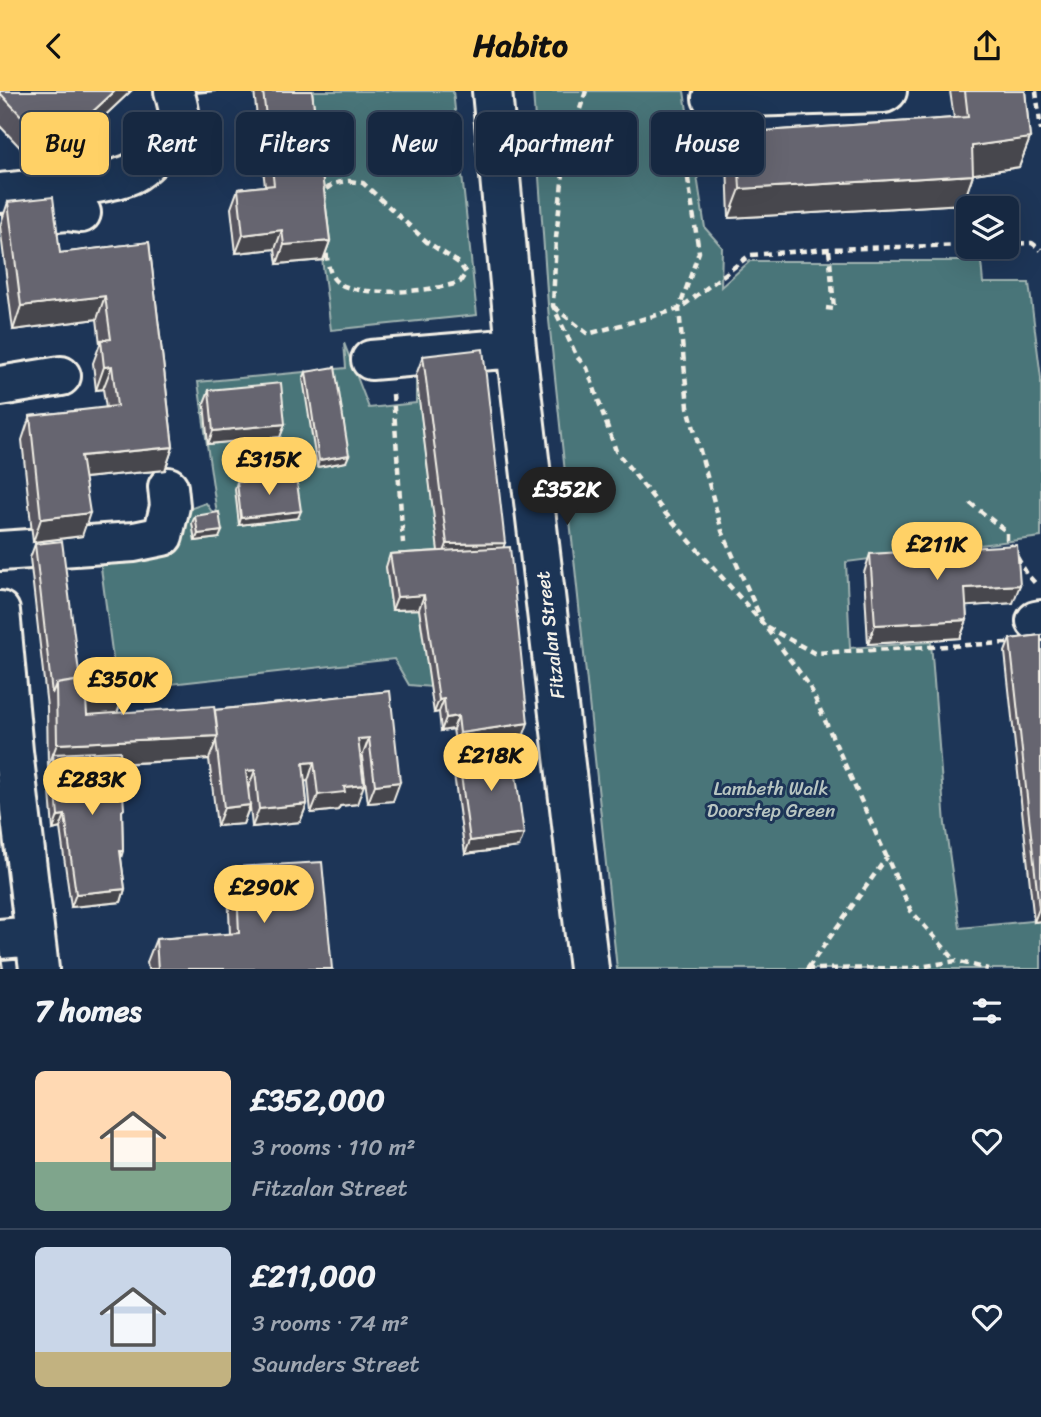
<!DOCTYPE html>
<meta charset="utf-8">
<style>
body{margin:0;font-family:Sriracha,sans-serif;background:#1f3048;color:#f1f3f6;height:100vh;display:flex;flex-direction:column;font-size:26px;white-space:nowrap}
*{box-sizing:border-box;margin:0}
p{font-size:23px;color:#9ea6b1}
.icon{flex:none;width:38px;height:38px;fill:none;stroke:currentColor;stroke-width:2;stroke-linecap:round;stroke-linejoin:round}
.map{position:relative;height:878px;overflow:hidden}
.drawer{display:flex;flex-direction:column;background:#162841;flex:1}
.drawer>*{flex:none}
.top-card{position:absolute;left:21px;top:21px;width:999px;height:63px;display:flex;gap:14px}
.fabs{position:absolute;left:956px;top:105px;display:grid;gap:14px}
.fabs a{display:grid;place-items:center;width:63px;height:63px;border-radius:10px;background:#162841;box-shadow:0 7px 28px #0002,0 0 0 2px #35445a;font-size:35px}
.price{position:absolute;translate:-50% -60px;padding:0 16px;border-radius:24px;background:#ffd166;color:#111;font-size:23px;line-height:46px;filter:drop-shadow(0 2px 4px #0008)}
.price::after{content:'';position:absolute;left:50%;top:42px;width:21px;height:16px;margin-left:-10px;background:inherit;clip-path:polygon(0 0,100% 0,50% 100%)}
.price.selected{background:#222;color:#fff}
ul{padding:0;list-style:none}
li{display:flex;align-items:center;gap:21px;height:175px;padding:0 35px}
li+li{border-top:2px solid #35445a}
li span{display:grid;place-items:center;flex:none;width:196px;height:140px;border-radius:10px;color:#555}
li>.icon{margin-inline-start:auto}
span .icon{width:84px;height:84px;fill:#fffc;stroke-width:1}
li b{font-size:30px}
h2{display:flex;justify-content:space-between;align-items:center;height:84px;padding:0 35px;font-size:30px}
.pill{padding:0 24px;border-radius:10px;background:#162841;box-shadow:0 7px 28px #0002,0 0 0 2px #35445a;font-size:24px;line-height:63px}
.pill.selected{background:#ffd166;color:#111}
header{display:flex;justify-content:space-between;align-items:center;height:91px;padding:0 35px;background:#ffd166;color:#111;font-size:32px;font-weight:700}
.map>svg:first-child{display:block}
.green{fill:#4a7479;stroke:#9fb2b0;stroke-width:2}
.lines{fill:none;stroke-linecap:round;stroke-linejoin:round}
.minor-casing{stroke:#f4f1e8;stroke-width:44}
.path{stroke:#f4f1e8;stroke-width:4.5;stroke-dasharray:7 5;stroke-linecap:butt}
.minor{stroke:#1d3557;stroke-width:38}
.wall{fill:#585760;stroke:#f4f1e8;stroke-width:2}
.shaded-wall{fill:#47474e;stroke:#f4f1e8;stroke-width:2}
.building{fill:#666570;stroke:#f4f1e8;stroke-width:2}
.labels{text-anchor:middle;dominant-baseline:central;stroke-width:6;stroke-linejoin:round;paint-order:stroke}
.street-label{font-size:19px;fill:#f4f1e8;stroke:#1d3557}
.park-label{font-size:19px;fill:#b8c5c1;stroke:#1d3557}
</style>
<header><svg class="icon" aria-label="back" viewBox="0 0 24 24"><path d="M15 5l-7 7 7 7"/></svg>Habito<svg class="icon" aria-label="share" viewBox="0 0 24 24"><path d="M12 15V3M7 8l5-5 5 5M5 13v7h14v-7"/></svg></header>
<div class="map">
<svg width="1041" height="878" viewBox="0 0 1041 878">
<rect width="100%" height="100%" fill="#1d3557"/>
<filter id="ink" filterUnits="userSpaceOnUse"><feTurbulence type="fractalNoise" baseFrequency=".0143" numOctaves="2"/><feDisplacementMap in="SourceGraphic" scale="14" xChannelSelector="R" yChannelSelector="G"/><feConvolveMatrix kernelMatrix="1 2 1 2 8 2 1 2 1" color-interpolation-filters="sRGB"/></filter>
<g filter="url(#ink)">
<path class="green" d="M 301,0 L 453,0 L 477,224 L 331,239 Z
M 533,0 L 684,0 L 705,137 L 722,156 L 721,196 L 750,170 L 981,170 L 983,192 L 1029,192 L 1041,287 L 1041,446 L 846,471 L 850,557 L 931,551 L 945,733 L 960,837 L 1041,829 L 1041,878 L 617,878 L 549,229 Z
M 344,252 L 369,317 L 416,312 L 416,283 L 440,472 L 386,476 L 392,519 L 419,518 L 431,596 L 409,594 L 394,568 L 153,595 L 138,581 L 114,576 L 97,446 L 181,428 L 189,418 L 206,412 L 218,430 L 198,291 L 346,277 Z"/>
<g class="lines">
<defs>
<path id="minor" d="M 492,0 L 516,257 L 589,878
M 712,7 L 884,2 L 887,0
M 0,102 C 34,98 105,96 133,82 C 143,77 150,68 158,61 C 183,39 183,31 174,0
M 23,124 L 67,120 L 81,122
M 371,269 L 516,257
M 0,295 L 61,285
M 0,460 L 134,451 L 163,445 L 170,415 L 168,396
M 0,520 L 13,660 L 39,878
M 1036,530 L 1041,529
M 0,848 L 34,845"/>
</defs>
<use href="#minor" class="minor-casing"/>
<path class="path" d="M 586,0 L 565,63 L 556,147 L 553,215 L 577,266 L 587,277 L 616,360 L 666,423 L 764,534 L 809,594 L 911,820 L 956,870
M 1036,0 L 1041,39
M 679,28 L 699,161 L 679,218 L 688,316 L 722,440 L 762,530
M 349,90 L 363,92 L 427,151 L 459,172 L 466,182 L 460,191 C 438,200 350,209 334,188 C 322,172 326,122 324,101 C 331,92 338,91 349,90 Z
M 1006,153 L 1032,152 L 1041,159
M 554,216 L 588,243 L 679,218 L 750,164 L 829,158 L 968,154
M 826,217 L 834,218 L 829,158
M 393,303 L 403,452
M 970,412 L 1007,441 L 1007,448 L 1013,458
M 1017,466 L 1027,483 L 1036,493
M 767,536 L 814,562 L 1007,552
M 808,877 L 887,766
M 806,878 L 914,877 L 956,870 L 988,878"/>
<use href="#minor" class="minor"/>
</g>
<path class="wall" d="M 0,0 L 131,0 L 44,82 L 0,35 Z
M 254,0 L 312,0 L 330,150 L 323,169 L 277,173 L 275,158 L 236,162 L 231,117 L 238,98 L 265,95 Z
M 950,0 L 1025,0 L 1030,47 L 1019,76 L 973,83 L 963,113 L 729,127 L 727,71 L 737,42 L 954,27 Z
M 8,111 L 60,162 L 149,151 L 173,356 L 165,379 L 84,387 L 82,445 L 33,451 L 22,349 L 30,325 L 106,317 L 103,298 L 96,299 L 93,272 L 100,253 L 97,228 L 13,239 L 0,135 Z
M 423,265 L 503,457 L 523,646 L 456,656 L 453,638 L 441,640 L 439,621 L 434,622 L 419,518 L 392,519 L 386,476 L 390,463 L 438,460 L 416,284 Z
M 306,281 L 346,371 L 317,376 L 303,288 Z
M 209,299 L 285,333 L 280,346 L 208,353 L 204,312 Z
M 237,391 L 298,427 L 239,434 L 235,398 Z
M 195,425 L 219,447 L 195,450 L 192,432 Z
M 35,453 L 80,589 L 117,622 L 215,619 L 390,600 L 393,710 L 368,712 L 362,666 L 360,666 L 357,713 L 340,715 L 338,719 L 311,722 L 308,690 L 305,690 L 307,713 L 300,731 L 252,736 L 250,715 L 243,733 L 217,735 L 209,668 L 121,673 L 123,760 L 121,767 L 125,798 L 121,811 L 71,816 L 60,737 L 53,739 L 48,676 L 47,616 L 30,467 Z
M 870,463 L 1013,512 L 966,515 L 967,529 L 960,547 L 868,553 L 864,482 Z
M 1041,544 L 1041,830 L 1034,831 L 1005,561 L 1010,548 Z
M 458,662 L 519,756 L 465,763 L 453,676 Z
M 236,776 L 332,878 L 148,878 L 147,871 L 156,848 L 230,843 L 228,799 Z"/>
<path class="shaded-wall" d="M 115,0 L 131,0 L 44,82 L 52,58 Z
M 196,0 L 216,0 L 195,2 Z
M 1030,47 L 1019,76 L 962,85 L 972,55 Z
M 973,84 L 963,113 L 729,127 L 740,98 Z
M 282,139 L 275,158 L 236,162 L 243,144 Z
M 330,150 L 323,169 L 277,173 L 284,154 Z
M 105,205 L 97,228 L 13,239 L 21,215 Z
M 112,275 L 103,298 L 96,299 L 104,276 Z
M 285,333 L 280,346 L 208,353 L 213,340 Z
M 173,356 L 165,379 L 73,388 L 81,365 Z
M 349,364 L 346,371 L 317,376 L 319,369 Z
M 301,420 L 298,427 L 239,434 L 241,427 Z
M 90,422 L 82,445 L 33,451 L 41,428 Z
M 222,440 L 219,447 L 195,450 L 198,443 Z
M 505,452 L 498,471 L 440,472 L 447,453 Z
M 1020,494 L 1013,512 L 958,516 L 965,497 Z
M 424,504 L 419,518 L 392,519 L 397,506 Z
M 967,529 L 960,547 L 868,553 L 875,534 Z
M 125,601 L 116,625 L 77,631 L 86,608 Z
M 444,608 L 439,621 L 434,622 L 439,609 Z
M 458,625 L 453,638 L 441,640 L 446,627 Z
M 528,632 L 523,646 L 456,656 L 460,642 Z
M 218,645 L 209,668 L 54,676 L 53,663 L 48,676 L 57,653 Z
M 369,647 L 362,666 L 351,667 L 358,648 Z
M 314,671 L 308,690 L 296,691 L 303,672 Z
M 255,679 L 248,698 L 246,680 Z
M 400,691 L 393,710 L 368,712 L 375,694 Z
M 364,694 L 357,713 L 340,715 L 338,719 L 311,722 L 318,704 L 344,696 Z
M 307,713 L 300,731 L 252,736 L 259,718 Z
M 250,714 L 243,733 L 217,735 L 224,717 Z
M 65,724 L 60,737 L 53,739 L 58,725 Z
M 524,743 L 519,756 L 465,763 L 470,750 Z
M 125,798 L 121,811 L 71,816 L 76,803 Z
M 1041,817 L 1041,830 L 1034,831 L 1039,818 Z"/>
<path class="building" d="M 0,0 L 115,0 L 52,58 L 0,2 Z
M 263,0 L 312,0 L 330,150 L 284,154 L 282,139 L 243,144 L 238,98 L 274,94 Z
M 965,0 L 1025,0 L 1030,47 L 972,55 L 973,84 L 740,98 L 737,42 L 968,26 Z
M 53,106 L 60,162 L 149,151 L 173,356 L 81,365 L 90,422 L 41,428 L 30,325 L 117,315 L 112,275 L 104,276 L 101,249 L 111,248 L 105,205 L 21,215 L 8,111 Z
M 483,258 L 505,452 L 447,453 L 423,265 Z
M 335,276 L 349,364 L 319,369 L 306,281 Z
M 281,292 L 285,333 L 213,340 L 209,299 Z
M 296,385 L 301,420 L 241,427 L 237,391 Z
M 219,421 L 222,440 L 198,443 L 195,425 Z
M 62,450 L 80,589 L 56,593 L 52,603 L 35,453 Z
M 1017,454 L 1020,494 L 965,497 L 967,529 L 875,534 L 870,463 Z
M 510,456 L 528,632 L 460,642 L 458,625 L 446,627 L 444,608 L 439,609 L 424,504 L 397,506 L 390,463 Z
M 1041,544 L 1041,817 L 1039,818 L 1010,548 Z
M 123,583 L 125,601 L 110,606 L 86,608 L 87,624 L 214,615 L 218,645 L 57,653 L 56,593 Z
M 390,600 L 400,691 L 375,694 L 369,647 L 358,648 L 364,694 L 344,696 L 345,701 L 318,704 L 314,671 L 303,672 L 307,713 L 259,718 L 255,679 L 246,680 L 250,714 L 224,717 L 216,649 L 218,645 L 215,619 Z
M 512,655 L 524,743 L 470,750 L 458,662 Z
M 120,660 L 124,718 L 122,720 L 123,760 L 120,760 L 125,798 L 76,803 L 65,724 L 58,725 L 53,663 Z
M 322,771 L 332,878 L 158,878 L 156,848 L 239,842 L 236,776 Z
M 0,859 L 3,878 L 0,878 Z"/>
</g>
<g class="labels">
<g class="street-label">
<text transform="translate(550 544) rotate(-97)">Fitzalan Street</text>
</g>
<g class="park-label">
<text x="771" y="697">Lambeth Walk<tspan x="771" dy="22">Doorstep Green</tspan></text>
</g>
</g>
</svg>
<div class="fabs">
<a><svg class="icon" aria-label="layers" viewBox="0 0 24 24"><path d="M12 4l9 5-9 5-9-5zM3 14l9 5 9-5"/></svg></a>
</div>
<b class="price" style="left:269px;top:406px">£315K</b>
<b class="price selected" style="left:567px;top:436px">£352K</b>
<b class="price" style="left:937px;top:491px">£211K</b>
<b class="price" style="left:123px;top:626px">£350K</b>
<b class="price" style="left:491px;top:702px">£218K</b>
<b class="price" style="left:92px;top:726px">£283K</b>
<b class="price" style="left:264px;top:834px">£290K</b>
<div class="top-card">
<a class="pill selected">Buy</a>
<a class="pill">Rent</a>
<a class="pill">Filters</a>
<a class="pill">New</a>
<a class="pill">Apartment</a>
<a class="pill">House</a>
</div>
</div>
<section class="drawer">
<h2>7 homes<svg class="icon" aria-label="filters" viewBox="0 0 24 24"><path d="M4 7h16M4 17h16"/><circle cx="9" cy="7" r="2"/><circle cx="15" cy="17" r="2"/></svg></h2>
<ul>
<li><span style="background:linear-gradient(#ffd9b3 65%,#7fa58c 0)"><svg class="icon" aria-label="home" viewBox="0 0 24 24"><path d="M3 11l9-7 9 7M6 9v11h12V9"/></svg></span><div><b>£352,000</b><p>3 rooms · 110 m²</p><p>Fitzalan Street</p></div><svg class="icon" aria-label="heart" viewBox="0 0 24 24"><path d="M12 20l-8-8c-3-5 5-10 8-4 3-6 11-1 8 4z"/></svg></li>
<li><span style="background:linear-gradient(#c9d6e8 75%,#c2b280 0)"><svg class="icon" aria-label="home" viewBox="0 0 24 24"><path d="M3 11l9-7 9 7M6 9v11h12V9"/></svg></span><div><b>£211,000</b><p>3 rooms · 74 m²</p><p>Saunders Street</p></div><svg class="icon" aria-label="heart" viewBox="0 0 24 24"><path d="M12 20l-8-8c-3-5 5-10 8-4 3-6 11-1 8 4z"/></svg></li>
</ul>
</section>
